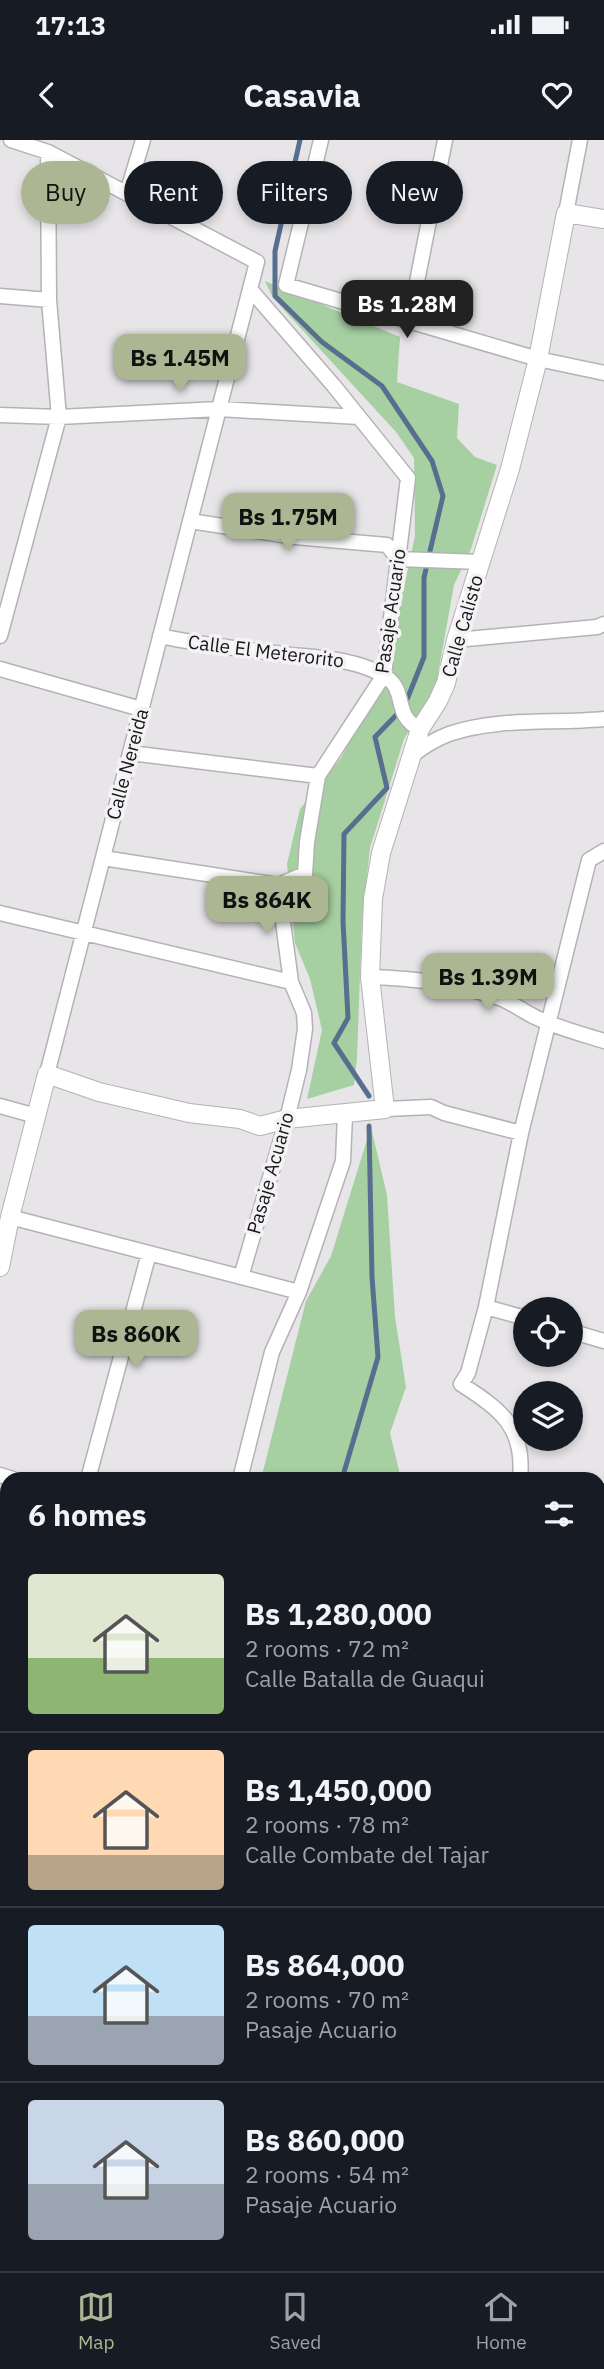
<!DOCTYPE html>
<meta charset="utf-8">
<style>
body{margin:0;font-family:"IBM Plex Sans",sans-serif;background:#20242c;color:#f1f3f6;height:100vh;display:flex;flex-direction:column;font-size:26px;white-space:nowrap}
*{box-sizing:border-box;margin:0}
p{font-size:23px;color:#9ea1a6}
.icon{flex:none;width:38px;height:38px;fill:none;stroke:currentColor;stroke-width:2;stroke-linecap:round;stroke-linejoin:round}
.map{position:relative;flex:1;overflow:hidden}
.side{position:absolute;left:0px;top:1332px;width:606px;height:800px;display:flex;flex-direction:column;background:#171b24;border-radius:21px 21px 0 0;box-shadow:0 4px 10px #0003}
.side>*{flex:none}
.top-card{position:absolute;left:21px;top:21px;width:564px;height:63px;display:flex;gap:14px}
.tools{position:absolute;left:513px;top:1157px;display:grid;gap:14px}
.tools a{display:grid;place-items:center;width:70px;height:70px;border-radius:50%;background:#171b24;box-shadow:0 4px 10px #0003;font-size:35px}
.price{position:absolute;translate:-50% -60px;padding:0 16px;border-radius:14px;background:#acb693;color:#111;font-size:23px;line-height:46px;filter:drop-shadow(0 2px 4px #0008)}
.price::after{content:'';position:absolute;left:50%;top:42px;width:21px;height:16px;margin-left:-10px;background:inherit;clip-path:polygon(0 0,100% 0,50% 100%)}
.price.active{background:#222;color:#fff}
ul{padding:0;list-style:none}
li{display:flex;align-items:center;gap:21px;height:175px;padding:0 28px}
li+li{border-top:2px solid #363941}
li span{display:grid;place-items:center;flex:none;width:196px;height:140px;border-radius:7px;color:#555}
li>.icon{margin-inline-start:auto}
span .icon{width:84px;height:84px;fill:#fffc;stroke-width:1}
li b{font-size:30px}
h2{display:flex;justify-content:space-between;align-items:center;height:84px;padding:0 28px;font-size:30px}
.chip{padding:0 24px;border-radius:32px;background:#171b24;box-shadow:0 4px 10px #0003;font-size:24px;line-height:63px}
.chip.active{background:#acb693;color:#111}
.status{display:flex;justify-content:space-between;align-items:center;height:49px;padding:0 35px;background:#171b24;direction:ltr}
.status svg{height:19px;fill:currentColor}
header{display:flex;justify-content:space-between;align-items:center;height:91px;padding:0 28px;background:#171b24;font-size:32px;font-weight:800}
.tabs{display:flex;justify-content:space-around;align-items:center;height:98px;border-top:2px solid #363941;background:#171b24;font-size:19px;color:#9ea1a6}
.tabs a{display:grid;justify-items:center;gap:4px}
.tabs .active{color:#acb693}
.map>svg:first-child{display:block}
.green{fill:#a6d0a2}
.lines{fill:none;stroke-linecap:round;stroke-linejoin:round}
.stream{stroke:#586e8f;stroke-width:5}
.minor-casing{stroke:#b4b2b5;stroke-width:17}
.tertiary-casing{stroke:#b4b2b5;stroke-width:20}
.minor{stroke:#fff;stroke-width:14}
.tertiary{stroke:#fff;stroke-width:18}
.labels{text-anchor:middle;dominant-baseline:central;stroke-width:7;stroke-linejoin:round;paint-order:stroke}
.street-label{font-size:19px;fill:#181718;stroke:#f4f2f5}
</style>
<div class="status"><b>17:13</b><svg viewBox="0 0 49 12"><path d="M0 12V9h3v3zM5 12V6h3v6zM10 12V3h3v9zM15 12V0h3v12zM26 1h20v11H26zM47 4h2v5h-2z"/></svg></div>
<header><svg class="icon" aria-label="back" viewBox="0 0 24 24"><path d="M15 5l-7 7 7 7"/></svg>Casavia<svg class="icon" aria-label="heart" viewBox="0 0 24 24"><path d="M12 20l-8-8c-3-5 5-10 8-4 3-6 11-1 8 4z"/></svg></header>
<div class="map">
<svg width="604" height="2131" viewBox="0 0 604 2131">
<rect width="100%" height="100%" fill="#e7e5e8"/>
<path class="green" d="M 265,141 L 400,197 L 397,242 L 459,264 L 457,298 L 475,317 L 497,325 L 471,409 L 454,445 L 436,545 L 404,599 L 370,708 L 362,781 L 357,918 L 354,945 L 307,959 L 322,890 L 310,839 L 295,803 L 287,724 L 300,669 L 341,618 L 378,549 L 394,495 L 415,396 L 414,318 L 396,292 L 273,158 Z
M 371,987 L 387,1055 L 395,1177 L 406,1247 L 390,1293 L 401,1339 L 261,1339 L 306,1161 L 331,1116 Z
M 598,1711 L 604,1723 L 604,1832 L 599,1834 Z
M 604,1973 L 604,2131 L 319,2131 L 321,2124 L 598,2124 L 598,1976 Z
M 13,2125 L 14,2124 L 109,2125 L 103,2131 L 8,2131 Z"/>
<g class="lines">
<path class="stream" d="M 300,0 L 275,111 L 275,156 L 322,202 L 382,246 L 432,321 L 443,356 L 430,411
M 369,956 L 334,903 L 348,878 L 343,781 L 344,694 L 387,648 L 375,597 L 404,567 L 424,517 L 424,438 L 426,429
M 342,1339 L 378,1217 L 372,1137 L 369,986
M 604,2070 L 601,2075 L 604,2083
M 90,2131 L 94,2124"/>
<defs>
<path id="minor" d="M 11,0 L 48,12 L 257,122 L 47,934
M 321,0 L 286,145 L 538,219 L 604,233
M 127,53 L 143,0
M 566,73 L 580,0
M 250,149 L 334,246 L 408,338 L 384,535 L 318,636 L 307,702 L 305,734 L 278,745
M 0,156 L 49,160
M 409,182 L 445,0
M 0,275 L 59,277 L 219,269 L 359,277
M 190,381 L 295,397 L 387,405 L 398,419
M 398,419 L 481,422
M 0,496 L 59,277 L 49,160 L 48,12
M 160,496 C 201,505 242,509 283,514 C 316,518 353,518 383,535 C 409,549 391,575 420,589
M 456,500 L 597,487 L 604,484
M 0,529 L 141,569
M 130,613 L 318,636
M 411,616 C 423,607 435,599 449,594 C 498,577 553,584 604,579
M 103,718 L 278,745
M 0,773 L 291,842
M 370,837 C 413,838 458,844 499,858 C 513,863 524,872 537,878 C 558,888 582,894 604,901
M 0,966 L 36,976
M 385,969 L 431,967 L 444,973 L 521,993
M 10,1077 L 299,1152
M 241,1137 L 287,979 L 299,930 L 305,889 L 304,873 L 291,842 L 278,745
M 486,1167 L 525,1178
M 570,1191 L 604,1201
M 0,1335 L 13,1339
M 88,1339 L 149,1113
M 240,1339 L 272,1212 L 299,1152 L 343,1021 L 345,975
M 520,1339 C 525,1287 501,1270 461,1244 L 468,1233 L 486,1167 L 521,993 L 589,720 L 604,711
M 598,1369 L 604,1370
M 0,1475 L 7,1477
M 0,1520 L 7,1497
M 0,1560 L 7,1562
M 0,1741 L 7,1744
M 598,1846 L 604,1844
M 598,1955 L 604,1952
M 0,2000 L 7,1989
M 114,2131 L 119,2124
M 304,2131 L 306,2124"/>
<path id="tertiary" d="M 0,1127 L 10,1077 L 47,934 L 99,952 L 189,973 L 240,979 L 260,986 L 287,979 L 385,969 L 370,837 L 373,759 L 381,713 L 420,589 L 438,561 L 446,543 L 456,500 L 510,329 L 538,219 L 566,73 L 604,79
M 598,1662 L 604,1660
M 0,1920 L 7,1923"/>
</defs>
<use href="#minor" class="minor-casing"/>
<use href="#tertiary" class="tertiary-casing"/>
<use href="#minor" class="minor"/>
<use href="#tertiary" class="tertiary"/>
</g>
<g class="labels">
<g class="street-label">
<text transform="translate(390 471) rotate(-82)">Pasaje Acuario</text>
<text transform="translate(462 486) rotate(-74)">Calle Calisto</text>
<text transform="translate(266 511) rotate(7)">Calle El Meterorito</text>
<text transform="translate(127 624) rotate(-75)">Calle Nereida</text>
<text transform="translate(270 1033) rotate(-74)">Pasaje Acuario</text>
</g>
</g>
</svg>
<div class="tools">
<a><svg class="icon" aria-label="locate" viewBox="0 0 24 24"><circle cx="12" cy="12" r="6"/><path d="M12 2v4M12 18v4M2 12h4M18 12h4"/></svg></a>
<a><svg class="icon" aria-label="layers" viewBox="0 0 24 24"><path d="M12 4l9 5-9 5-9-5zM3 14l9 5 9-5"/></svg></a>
</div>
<b class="price active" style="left:407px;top:200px">Bs 1.28M</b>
<b class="price" style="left:180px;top:254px">Bs 1.45M</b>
<b class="price" style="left:288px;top:413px">Bs 1.75M</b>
<b class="price" style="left:267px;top:796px">Bs 864K</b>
<b class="price" style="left:488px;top:873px">Bs 1.39M</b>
<b class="price" style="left:136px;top:1230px">Bs 860K</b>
<div class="top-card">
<a class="chip active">Buy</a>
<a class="chip">Rent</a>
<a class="chip">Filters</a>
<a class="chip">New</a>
</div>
<section class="side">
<h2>6 homes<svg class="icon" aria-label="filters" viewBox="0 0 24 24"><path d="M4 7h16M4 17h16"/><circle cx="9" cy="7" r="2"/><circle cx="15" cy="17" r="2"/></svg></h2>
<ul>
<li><span style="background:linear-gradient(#dfe7d0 60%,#8fb573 0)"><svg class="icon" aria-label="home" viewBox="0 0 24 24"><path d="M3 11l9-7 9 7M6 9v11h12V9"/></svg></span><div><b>Bs 1,280,000</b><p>2 rooms · 72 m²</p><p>Calle Batalla de Guaqui</p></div></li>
<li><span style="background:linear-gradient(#ffd9b3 75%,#b9a48a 0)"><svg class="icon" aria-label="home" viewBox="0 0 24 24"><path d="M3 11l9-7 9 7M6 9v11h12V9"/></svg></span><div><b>Bs 1,450,000</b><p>2 rooms · 78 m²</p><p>Calle Combate del Tajar</p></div></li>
<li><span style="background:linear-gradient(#bfe0f5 65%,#9aa5b1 0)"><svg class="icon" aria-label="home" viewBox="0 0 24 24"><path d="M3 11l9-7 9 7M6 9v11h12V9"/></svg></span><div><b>Bs 864,000</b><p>2 rooms · 70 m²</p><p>Pasaje Acuario</p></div></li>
<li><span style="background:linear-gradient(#c9d6e8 60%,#9aa5b1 0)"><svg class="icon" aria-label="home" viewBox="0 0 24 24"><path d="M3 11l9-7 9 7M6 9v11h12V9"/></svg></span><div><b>Bs 860,000</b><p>2 rooms · 54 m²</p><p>Pasaje Acuario</p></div></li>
</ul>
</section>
</div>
<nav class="tabs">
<a class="active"><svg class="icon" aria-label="map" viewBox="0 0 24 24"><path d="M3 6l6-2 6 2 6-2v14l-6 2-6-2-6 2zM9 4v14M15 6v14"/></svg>Map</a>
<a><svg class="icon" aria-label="saved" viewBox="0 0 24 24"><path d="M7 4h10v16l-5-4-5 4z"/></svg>Saved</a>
<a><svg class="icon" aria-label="home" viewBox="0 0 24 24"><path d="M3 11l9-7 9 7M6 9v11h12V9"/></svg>Home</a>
</nav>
